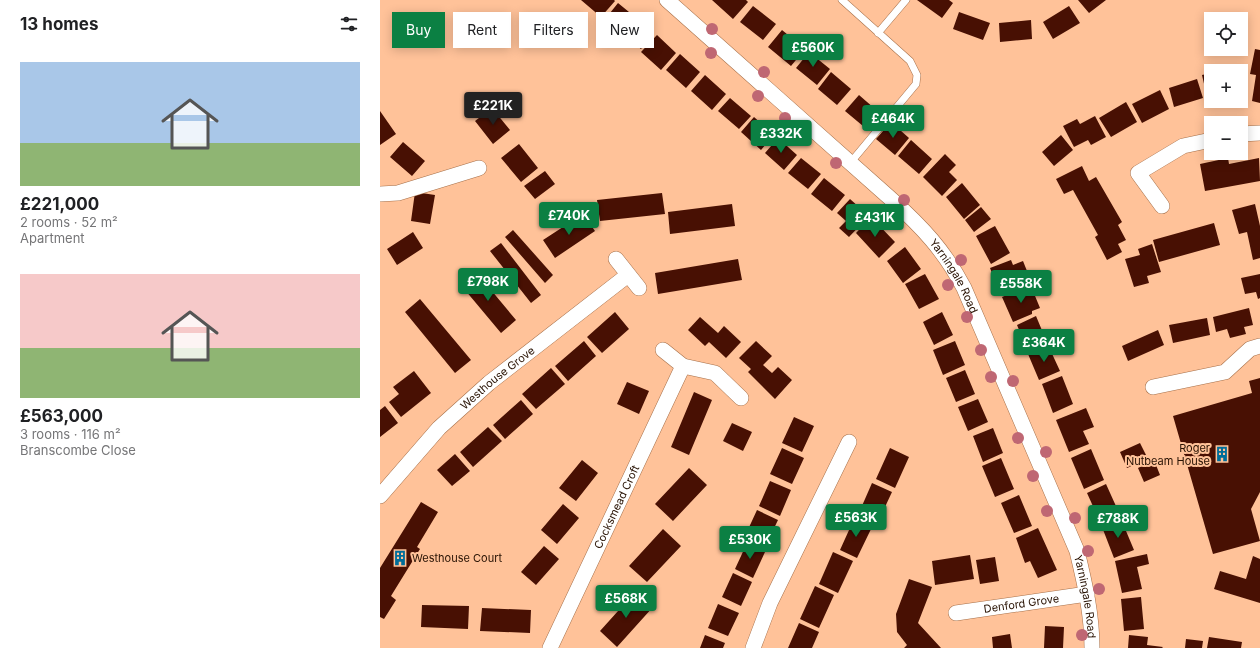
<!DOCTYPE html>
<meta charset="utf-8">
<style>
body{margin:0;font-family:Inter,sans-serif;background:#f6f6f6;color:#202124;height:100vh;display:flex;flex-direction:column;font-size:15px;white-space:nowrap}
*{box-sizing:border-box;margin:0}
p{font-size:13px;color:#757577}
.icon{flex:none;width:22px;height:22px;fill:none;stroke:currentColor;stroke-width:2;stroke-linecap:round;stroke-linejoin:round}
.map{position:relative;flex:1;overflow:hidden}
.details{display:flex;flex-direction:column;background:#fff;width:380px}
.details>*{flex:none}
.guide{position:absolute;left:12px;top:12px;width:380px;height:36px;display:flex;gap:8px}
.buttons{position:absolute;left:824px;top:12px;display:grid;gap:8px}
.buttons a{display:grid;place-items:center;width:44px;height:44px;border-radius:0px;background:#fff;box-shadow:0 2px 10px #0003;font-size:20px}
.price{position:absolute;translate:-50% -34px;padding:0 9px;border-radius:4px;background:#0b8043;color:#fff;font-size:13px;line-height:26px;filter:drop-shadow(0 1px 2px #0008)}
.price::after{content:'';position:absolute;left:50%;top:24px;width:12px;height:9px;margin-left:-6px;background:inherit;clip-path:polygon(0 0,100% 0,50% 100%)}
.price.active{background:#222;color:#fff}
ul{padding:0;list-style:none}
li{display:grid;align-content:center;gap:8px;height:212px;padding:0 20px}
li span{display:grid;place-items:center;height:124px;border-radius:0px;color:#555}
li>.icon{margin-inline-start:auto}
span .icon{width:72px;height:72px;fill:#fffc;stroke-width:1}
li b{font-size:17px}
h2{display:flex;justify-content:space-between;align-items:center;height:48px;padding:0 20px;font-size:17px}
.pill{padding:0 14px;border-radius:0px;background:#fff;box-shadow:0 2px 10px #0003;font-size:14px;line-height:36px}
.pill.active{background:#0b8043;color:#fff}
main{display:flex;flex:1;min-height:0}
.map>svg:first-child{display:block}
.building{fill:#481003}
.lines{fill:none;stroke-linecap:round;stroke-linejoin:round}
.lane-casing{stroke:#a77049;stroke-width:8}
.street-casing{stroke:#a77049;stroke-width:16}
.lane{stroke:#fff;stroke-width:7}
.street{stroke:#fff;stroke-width:15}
.tree{fill:#bf6773}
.labels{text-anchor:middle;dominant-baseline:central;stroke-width:4;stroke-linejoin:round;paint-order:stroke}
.street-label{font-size:11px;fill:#281203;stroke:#ffc299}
.poi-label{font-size:11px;fill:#281203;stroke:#ffc299;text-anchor:end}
</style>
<main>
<section class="details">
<h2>13 homes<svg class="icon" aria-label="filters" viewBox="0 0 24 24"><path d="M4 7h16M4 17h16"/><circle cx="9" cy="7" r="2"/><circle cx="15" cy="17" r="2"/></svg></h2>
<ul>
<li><span style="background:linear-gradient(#a9c7e8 65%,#8fb573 0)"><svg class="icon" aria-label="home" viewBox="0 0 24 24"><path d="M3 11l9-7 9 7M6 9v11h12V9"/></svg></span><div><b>£221,000</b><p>2 rooms · 52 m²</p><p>Apartment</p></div></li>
<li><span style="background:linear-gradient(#f6c9c9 60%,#8fb573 0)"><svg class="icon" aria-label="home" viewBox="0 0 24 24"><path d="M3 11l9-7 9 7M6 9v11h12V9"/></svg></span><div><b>£563,000</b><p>3 rooms · 116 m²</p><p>Branscombe Close</p></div></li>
</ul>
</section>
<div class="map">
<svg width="880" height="648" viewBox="0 0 880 648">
<rect width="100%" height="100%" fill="#ffc299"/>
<path class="building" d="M 201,0 L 234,0 L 235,1 L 221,17 Z
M 332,0 L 366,0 L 368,2 L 353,19 Z
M 537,0 L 569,0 L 573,3 L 562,18 Z
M 698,0 L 726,0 L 709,13 Z
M 238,3 L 249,12 L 228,37 L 218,28 Z
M 373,6 L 396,24 L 383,40 L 360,22 Z
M 689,6 L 700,23 L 673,39 L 663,22 Z
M 579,12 L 610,23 L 603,40 L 573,29 Z
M 252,16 L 273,33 L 261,49 L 239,31 Z
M 651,20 L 652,39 L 620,42 L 619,23 Z
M 402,30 L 425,49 L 411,66 L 388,47 Z
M 277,35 L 296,53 L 281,70 L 261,52 Z
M 875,49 L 880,50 L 880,103 L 872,101 L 876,75 L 870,74 Z
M 429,52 L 450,69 L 437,85 L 416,68 Z
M 300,54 L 320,72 L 306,88 L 286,70 Z
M 451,72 L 471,89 L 457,105 L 438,89 Z
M 831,73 L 831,96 L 827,97 L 822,75 Z
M 325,75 L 346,94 L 332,110 L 311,91 Z
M 817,79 L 823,98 L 794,107 L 789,88 Z
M 780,90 L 789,109 L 762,123 L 752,104 Z
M 479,95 L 502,115 L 489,131 L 465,111 Z
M 350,98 L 371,116 L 359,129 L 338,111 Z
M 746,102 L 757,122 L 731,137 L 719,118 Z
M 112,108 L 130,130 L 113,144 L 95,121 Z
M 0,111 L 16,134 L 0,145 Z
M 715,116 L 726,137 L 711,145 L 708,140 L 694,147 L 683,126 L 697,119 L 700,124 Z
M 374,117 L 394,135 L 381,150 L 361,132 Z
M 511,122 L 529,138 L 515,155 L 496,139 Z
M 681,135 L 693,150 L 674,166 L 662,152 Z
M 398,138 L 417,155 L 404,170 L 385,153 Z
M 531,140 L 552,159 L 539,174 L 518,156 Z
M 23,142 L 45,161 L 32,176 L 10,157 Z
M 139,144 L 158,168 L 141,182 L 121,158 Z
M 565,154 L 576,165 L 569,172 L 577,180 L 562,196 L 543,177 Z
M 421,158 L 441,174 L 428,189 L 408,173 Z
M 848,158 L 849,164 L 879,158 L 880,181 L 825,191 L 820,164 Z
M 702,166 L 709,181 L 716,177 L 742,222 L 738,225 L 746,240 L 738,244 L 742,252 L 727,260 L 715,237 L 718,235 L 693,190 L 684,194 L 676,179 Z
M 165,171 L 175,184 L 155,199 L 144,186 Z
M 444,178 L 465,195 L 452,211 L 431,194 Z
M 582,183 L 600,205 L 584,219 L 566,197 Z
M 35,192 L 55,195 L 50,224 L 31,221 Z
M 282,193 L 285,214 L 220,221 L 217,200 Z
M 470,199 L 489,216 L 469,237 L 459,228 L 466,221 L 457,213 Z
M 352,204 L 355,226 L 290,234 L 288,212 Z
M 875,204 L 880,226 L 880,258 L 873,260 L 867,232 L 859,234 L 852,210 Z
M 601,207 L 611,219 L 594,232 L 585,220 Z
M 203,214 L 215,231 L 175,258 L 163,240 Z
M 491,217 L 515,242 L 499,258 L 476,233 Z
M 834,223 L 840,245 L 779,262 L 773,240 Z
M 615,226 L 630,253 L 611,264 L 596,236 Z
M 133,230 L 173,275 L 165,283 L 125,237 Z
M 33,232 L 43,248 L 17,265 L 7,249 Z
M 121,243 L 161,295 L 151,303 L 110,251 Z
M 772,244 L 781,272 L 767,276 L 769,283 L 754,287 L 745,259 L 760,255 L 758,249 Z
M 525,247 L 541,269 L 523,283 L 507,261 Z
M 358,259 L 362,280 L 278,294 L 275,273 Z
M 631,260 L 633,265 L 643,261 L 649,276 L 638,280 L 640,285 L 620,293 L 610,268 Z
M 96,272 L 136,320 L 121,333 L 80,284 Z
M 545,274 L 559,299 L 539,309 L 525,284 Z
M 880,274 L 880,298 L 878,299 L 876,292 L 865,294 L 861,278 Z
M 642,289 L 645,295 L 653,291 L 660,308 L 652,311 L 652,314 L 633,322 L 622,297 Z
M 40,299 L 91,360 L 75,373 L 25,312 Z
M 869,308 L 873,325 L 864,327 L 866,334 L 850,338 L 847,329 L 836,332 L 833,317 Z
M 235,312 L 249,329 L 222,353 L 207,337 Z
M 562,312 L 573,335 L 554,345 L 543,322 Z
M 656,316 L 666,340 L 647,349 L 637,325 Z
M 320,317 L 338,333 L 344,326 L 361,342 L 346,358 L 329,342 L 325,346 L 308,330 Z
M 827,318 L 830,335 L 793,343 L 789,325 Z
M 778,330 L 784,345 L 748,361 L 742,346 Z
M 204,341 L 216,356 L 188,381 L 175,366 Z
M 376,341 L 392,356 L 383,365 L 392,373 L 398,367 L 412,380 L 395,399 L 368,372 L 371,369 L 359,358 Z
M 575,341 L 585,365 L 563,375 L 553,350 Z
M 668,345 L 680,371 L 659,380 L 648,354 Z
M 171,368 L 185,384 L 156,409 L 142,394 Z
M 585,370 L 595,394 L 576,402 L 566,378 Z
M 34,371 L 51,393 L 21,417 L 9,402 L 19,394 L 13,387 Z
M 682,376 L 693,404 L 673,413 L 662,384 Z
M 880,378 L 880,492 L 871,509 L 880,541 L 833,554 L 793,416 L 872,393 L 869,381 Z
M 247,382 L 269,391 L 259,414 L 237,404 Z
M 314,392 L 332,400 L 309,455 L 291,447 Z
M 598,399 L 608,422 L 588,431 L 578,407 Z
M 141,400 L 153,414 L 125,439 L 113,425 Z
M 5,406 L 18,423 L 0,437 L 0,410 Z
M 706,408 L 714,427 L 703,431 L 709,444 L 689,452 L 676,420 Z
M 414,417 L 434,426 L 422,452 L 402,443 Z
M 352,423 L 372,432 L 363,451 L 343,441 Z
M 108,427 L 122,441 L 93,467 L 80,452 Z
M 613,428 L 623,453 L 603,462 L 593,436 Z
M 760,443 L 768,459 L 747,468 L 740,452 Z
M 402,448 L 424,458 L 412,484 L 390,474 Z
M 510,448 L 529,457 L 515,488 L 496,479 Z
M 711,449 L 724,480 L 704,489 L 691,458 Z
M 75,454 L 90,471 L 72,486 L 57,470 Z
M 621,458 L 634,489 L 615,497 L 602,466 Z
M 202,460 L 218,473 L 196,501 L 179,488 Z
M 774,460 L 780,475 L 764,482 L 758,468 Z
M 309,468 L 327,485 L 293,521 L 275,504 Z
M 390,481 L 411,490 L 400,516 L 379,506 Z
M 492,483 L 512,492 L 497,524 L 478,515 Z
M 726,484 L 740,515 L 721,524 L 707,493 Z
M 639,495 L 652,526 L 634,533 L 621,503 Z
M 41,502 L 58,512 L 37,547 L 40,549 L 11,596 L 16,600 L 4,619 L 0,617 L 0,568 Z
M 183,504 L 199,518 L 177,544 L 161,530 Z
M 377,510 L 398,520 L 386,545 L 365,536 Z
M 474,519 L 492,527 L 477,558 L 460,550 Z
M 741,519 L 754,550 L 734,558 L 722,527 Z
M 658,528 L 677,570 L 658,578 L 650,561 L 645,563 L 636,538 Z
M 283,529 L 301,546 L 267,582 L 249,566 Z
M 367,543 L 385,552 L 373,578 L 355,569 Z
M 164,546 L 179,559 L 156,585 L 141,572 Z
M 453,552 L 473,561 L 458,593 L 439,584 Z
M 767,554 L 769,564 L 757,567 L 762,589 L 742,593 L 735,561 Z
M 590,555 L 594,579 L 555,585 L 552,561 Z
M 873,556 L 880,559 L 880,603 L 834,589 L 840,571 L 866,579 Z
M 615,557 L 619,581 L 600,584 L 596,560 Z
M 353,573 L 372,582 L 361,606 L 342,597 Z
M 529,579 L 552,587 L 538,623 L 561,648 L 524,648 L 527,645 L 517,632 L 516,614 Z
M 435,586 L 454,595 L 439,628 L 420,619 Z
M 256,591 L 273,607 L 237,647 L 220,631 Z
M 761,597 L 764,629 L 744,631 L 741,599 Z
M 338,604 L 359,613 L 348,636 L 328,628 Z
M 42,605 L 89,606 L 88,629 L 41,627 Z
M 102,608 L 151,610 L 150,633 L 100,631 Z
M 419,623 L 439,632 L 432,648 L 408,648 Z
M 665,626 L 684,627 L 683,648 L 664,648 Z
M 630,634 L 632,648 L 613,648 L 612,637 Z
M 325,635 L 345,643 L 343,648 L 320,648 Z
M 749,635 L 768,637 L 767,645 L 783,647 L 782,648 L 748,648 Z
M 829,637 L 862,642 L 861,648 L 827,648 Z
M 806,639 L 823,641 L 822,648 L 805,648 Z"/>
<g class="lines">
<defs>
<path id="lane" d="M 462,0 L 530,61 L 537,75 L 536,84 L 471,162
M 498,33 L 526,0"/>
<g id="street">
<path id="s1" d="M 287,0 L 511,199 C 542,227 564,250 584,288 L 697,551 C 705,584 712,615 712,648"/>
<path d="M 861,134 L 880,133"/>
<path d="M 0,194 L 18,193 L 99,168"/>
<path d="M 782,206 L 758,173 L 803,146 L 831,140"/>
<path d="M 236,259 L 259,288"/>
<path d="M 283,350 L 303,366 L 335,373 L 361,398"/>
<path d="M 773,387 L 845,372 L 870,349 L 880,346"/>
<path id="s2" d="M 0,496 L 59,428 L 109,383 L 248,275"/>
<path id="s3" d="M 576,613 L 707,594"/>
<path id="s4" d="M 170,648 L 303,366"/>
<path d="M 373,648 L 390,603 L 469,442"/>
</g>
</defs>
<use href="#lane" class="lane-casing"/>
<use href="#street" class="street-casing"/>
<use href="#lane" class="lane"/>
<use href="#street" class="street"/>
</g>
<g class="tree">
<circle cx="332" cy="29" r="6"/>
<circle cx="331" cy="53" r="6"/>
<circle cx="384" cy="72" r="6"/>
<circle cx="378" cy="96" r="6"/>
<circle cx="405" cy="118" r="6"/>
<circle cx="425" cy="137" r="6"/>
<circle cx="456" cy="163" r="6"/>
<circle cx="524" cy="200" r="6"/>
<circle cx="581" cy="260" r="6"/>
<circle cx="568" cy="285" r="6"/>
<circle cx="587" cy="317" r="6"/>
<circle cx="601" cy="350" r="6"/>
<circle cx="611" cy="377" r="6"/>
<circle cx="633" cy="381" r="6"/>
<circle cx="638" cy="438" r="6"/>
<circle cx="666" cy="452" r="6"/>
<circle cx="653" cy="476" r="6"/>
<circle cx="667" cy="511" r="6"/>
<circle cx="695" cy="518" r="6"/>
<circle cx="708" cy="551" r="6"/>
<circle cx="719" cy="589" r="6"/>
<circle cx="702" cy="635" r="6"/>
</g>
<defs>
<symbol id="building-bare" viewBox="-9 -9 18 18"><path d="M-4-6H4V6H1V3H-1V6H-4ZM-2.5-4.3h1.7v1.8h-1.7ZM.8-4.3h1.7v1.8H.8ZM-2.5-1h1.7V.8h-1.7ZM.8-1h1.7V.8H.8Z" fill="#006d9a" stroke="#ffc299" stroke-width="2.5" paint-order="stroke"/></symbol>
</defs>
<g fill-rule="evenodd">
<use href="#building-bare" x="831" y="443" width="22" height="22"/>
<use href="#building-bare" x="9" y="547" width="22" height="22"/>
</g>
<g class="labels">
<g class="street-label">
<text stroke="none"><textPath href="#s1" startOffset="400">Yarningale Road</textPath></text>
<text stroke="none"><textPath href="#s2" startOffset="167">Westhouse Grove</textPath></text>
<text stroke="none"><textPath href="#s4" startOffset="156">Cocksmead Croft</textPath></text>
<text stroke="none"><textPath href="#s1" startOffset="748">Yarningale Road</textPath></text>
<text stroke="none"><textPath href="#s3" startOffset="66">Denford Grove</textPath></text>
</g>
<g class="poi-label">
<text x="830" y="448">Roger<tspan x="830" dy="13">Nutbeam House</tspan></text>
<text x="32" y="558" text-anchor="start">Westhouse Court</text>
</g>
</g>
</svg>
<div class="buttons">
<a><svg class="icon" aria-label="locate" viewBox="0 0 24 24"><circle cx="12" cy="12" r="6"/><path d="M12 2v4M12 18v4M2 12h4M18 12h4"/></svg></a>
<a>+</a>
<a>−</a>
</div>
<b class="price" style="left:433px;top:68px">£560K</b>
<b class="price active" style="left:113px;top:126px">£221K</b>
<b class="price" style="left:513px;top:139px">£464K</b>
<b class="price" style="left:401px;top:154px">£332K</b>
<b class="price" style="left:189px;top:236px">£740K</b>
<b class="price" style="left:495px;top:238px">£431K</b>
<b class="price" style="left:108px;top:302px">£798K</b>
<b class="price" style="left:641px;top:304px">£558K</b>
<b class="price" style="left:664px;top:363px">£364K</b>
<b class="price" style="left:476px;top:538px">£563K</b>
<b class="price" style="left:738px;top:539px">£788K</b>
<b class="price" style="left:370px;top:560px">£530K</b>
<b class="price" style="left:246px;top:619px">£568K</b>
<div class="guide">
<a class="pill active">Buy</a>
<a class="pill">Rent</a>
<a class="pill">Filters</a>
<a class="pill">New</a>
</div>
</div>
</main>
